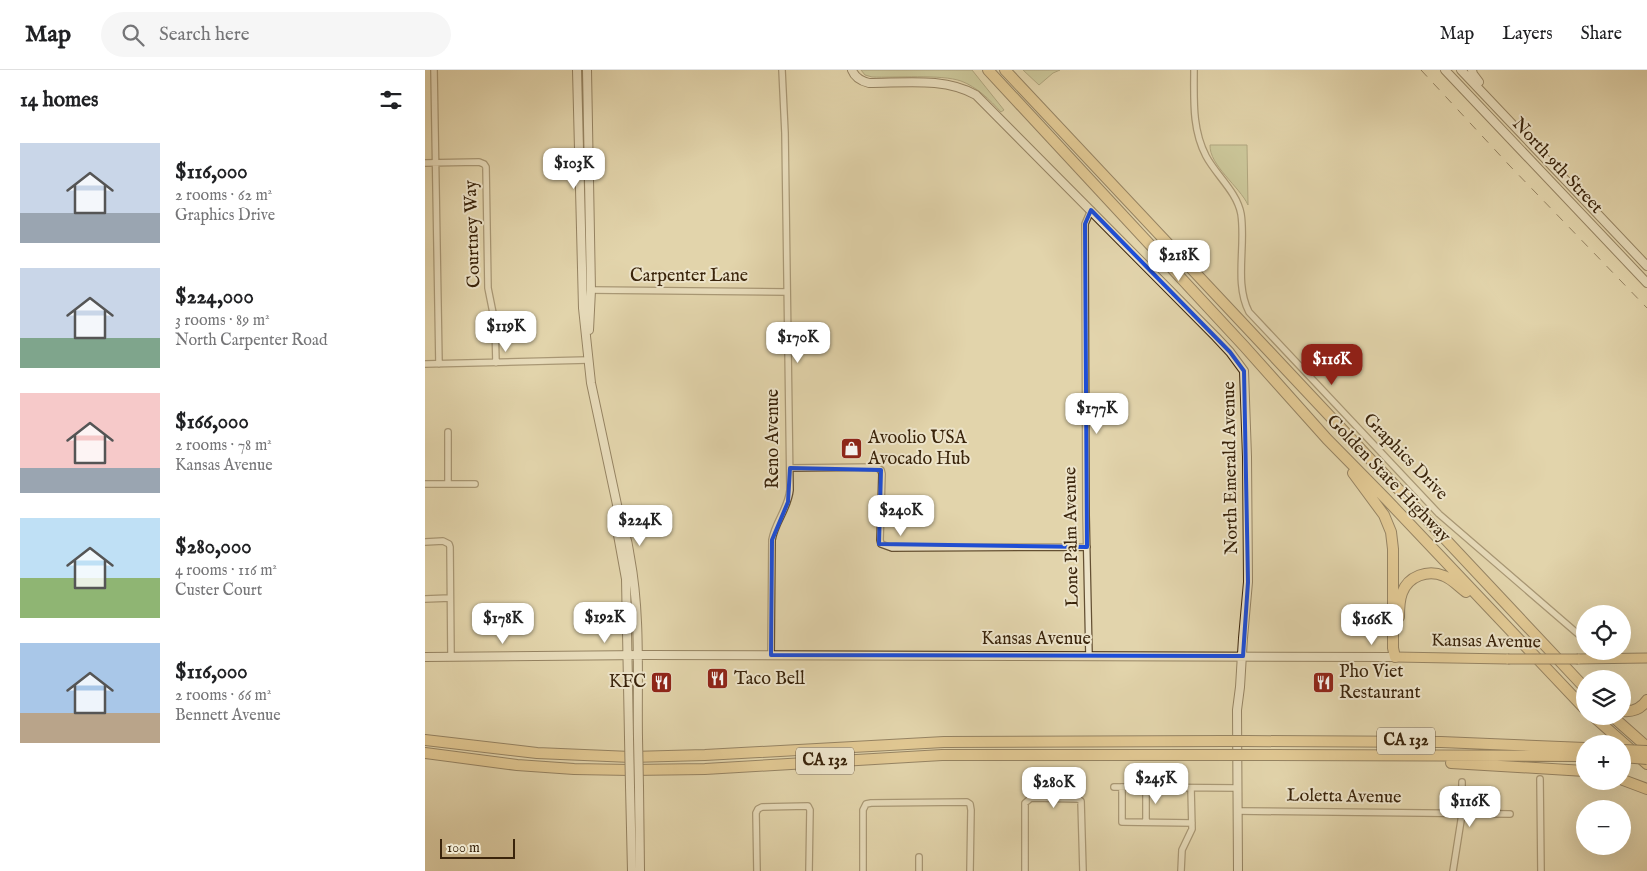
<!DOCTYPE html>
<meta charset="utf-8">
<style>
body{margin:0;font-family:"IM FELL English",serif;background:#f6f6f6;color:#202124;height:100vh;display:flex;flex-direction:column;font-size:19px;white-space:nowrap}
*{box-sizing:border-box;margin:0}
p{font-size:16px;color:#757577}
.icon{flex:none;width:28px;height:28px;fill:none;stroke:currentColor;stroke-width:2;stroke-linecap:round;stroke-linejoin:round}
.map{position:relative;flex:1;overflow:hidden}
.panel{display:flex;flex-direction:column;background:#fff;width:425px}
.panel>*{flex:none}
.buttons{position:absolute;left:1151px;top:535px;display:grid;gap:10px}
.buttons a{display:grid;place-items:center;width:55px;height:55px;border-radius:50%;background:#fff;box-shadow:0 5px 20px #0002;font-size:25px}
.scale{position:absolute;left:15px;bottom:12px;width:75px;box-sizing:border-box;padding-left:5px;border:2px solid #3a240b;border-top:0;font-size:14px;line-height:18px;white-space:nowrap;color:#3a240b;-webkit-text-stroke:4px #ece3c9;paint-order:stroke}
.price{position:absolute;translate:-50% -42px;padding:0 11px;border-radius:10px;background:#fff;color:#222;font-size:16px;line-height:32px;filter:drop-shadow(0 1px 2px #0008)}
.price::after{content:'';position:absolute;left:50%;top:30px;width:15px;height:11px;margin-left:-8px;background:inherit;clip-path:polygon(0 0,100% 0,50% 100%)}
.price.selected{background:#8f2418;color:#fff}
ul{padding:0;list-style:none}
li{display:flex;align-items:center;gap:15px;height:125px;padding:0 20px}
li span{display:grid;place-items:center;flex:none;width:140px;height:100px;border-radius:0px;color:#555}
li>.icon{margin-inline-start:auto}
span .icon{width:60px;height:60px;fill:#fffc;stroke-width:1}
li b{font-size:21px}
h2{display:flex;justify-content:space-between;align-items:center;height:60px;padding:0 20px;font-size:21px}
header{display:flex;align-items:center;gap:30px;box-sizing:border-box;height:70px;padding:0 25px;background:#fff;border-bottom:1px solid #e0e0e0}
header strong{font-size:24px}
nav{display:flex;gap:28px;margin-inline-start:auto;font-size:18px}
.search{width:350px;height:45px;background:#f6f6f6;display:flex;align-items:center;gap:12px;box-sizing:border-box;padding:0 18px;border-radius:28px;color:#757577;font-size:19px}
main{display:flex;flex:1;min-height:0}
.map>svg:first-child{display:block}
.green{fill:#b3bd8a;stroke:#76704a}
.lines{fill:none;stroke-linecap:round;stroke-linejoin:round}
.street-casing{stroke:#645033;stroke-width:8}
.secondary-casing{stroke:#3a240b;stroke-width:10}
.primary-casing{stroke:#3a240b;stroke-width:11}
.highway-casing{stroke:#3a240b;stroke-width:12}
.street{stroke:#ece3c9;stroke-width:5.5}
.secondary{stroke:#ece3c9;stroke-width:8}
.primary{stroke:#e1ba76;stroke-width:9}
.highway{stroke:#e1ba76;stroke-width:10}
.rail{stroke:#3a240b;stroke-width:1;stroke-dasharray:9 9;stroke-linecap:butt}
.secondary-bridge-casing{stroke:#3a240b;stroke-width:10;stroke-linecap:butt}
.primary-bridge-casing{stroke:#3a240b;stroke-width:11;stroke-linecap:butt}
.highway-bridge-casing{stroke:#3a240b;stroke-width:12;stroke-linecap:butt}
.secondary-bridge{stroke:#ece3c9;stroke-width:8}
.primary-bridge{stroke:#e1ba76;stroke-width:9}
.highway-bridge{stroke:#e1ba76;stroke-width:10}
.marked{fill:none;stroke:#1d4ed8;stroke-width:4;stroke-linejoin:round}
.labels{text-anchor:middle;dominant-baseline:central;stroke-width:4;stroke-linejoin:round;paint-order:stroke}
.shield{fill:#ece3c9;stroke:#6f5d44;stroke-width:1}
.shield-label{font-size:16px;font-weight:bold;fill:#3a240b}
.street-label{font-size:18px;fill:#3a240b;stroke:#ece3c9}
.poi-label{font-size:18px;fill:#3a240b;stroke:#ece3c9;text-anchor:start}
</style>
<header>
<strong>Map</strong>
<div class="search"><svg class="icon" aria-label="search" viewBox="0 0 24 24"><circle cx="10" cy="10" r="6"/><path d="M15 15l6 6"/></svg>Search here</div>
<nav><a>Map</a><a>Layers</a><a>Share</a></nav>
</header>
<main>
<section class="panel">
<h2>14 homes<svg class="icon" aria-label="filters" viewBox="0 0 24 24"><path d="M4 7h16M4 17h16"/><circle cx="9" cy="7" r="2"/><circle cx="15" cy="17" r="2"/></svg></h2>
<ul>
<li><span style="background:linear-gradient(#c9d6e8 70%,#9aa5b1 0)"><svg class="icon" aria-label="home" viewBox="0 0 24 24"><path d="M3 11l9-7 9 7M6 9v11h12V9"/></svg></span><div><b>$116,000</b><p>2 rooms · 62 m²</p><p>Graphics Drive</p></div></li>
<li><span style="background:linear-gradient(#c9d6e8 70%,#7fa58c 0)"><svg class="icon" aria-label="home" viewBox="0 0 24 24"><path d="M3 11l9-7 9 7M6 9v11h12V9"/></svg></span><div><b>$224,000</b><p>3 rooms · 89 m²</p><p>North Carpenter Road</p></div></li>
<li><span style="background:linear-gradient(#f6c9c9 75%,#9aa5b1 0)"><svg class="icon" aria-label="home" viewBox="0 0 24 24"><path d="M3 11l9-7 9 7M6 9v11h12V9"/></svg></span><div><b>$166,000</b><p>2 rooms · 78 m²</p><p>Kansas Avenue</p></div></li>
<li><span style="background:linear-gradient(#bfe0f5 60%,#8fb573 0)"><svg class="icon" aria-label="home" viewBox="0 0 24 24"><path d="M3 11l9-7 9 7M6 9v11h12V9"/></svg></span><div><b>$280,000</b><p>4 rooms · 116 m²</p><p>Custer Court</p></div></li>
<li><span style="background:linear-gradient(#a9c7e8 70%,#b9a48a 0)"><svg class="icon" aria-label="home" viewBox="0 0 24 24"><path d="M3 11l9-7 9 7M6 9v11h12V9"/></svg></span><div><b>$116,000</b><p>2 rooms · 66 m²</p><p>Bennett Avenue</p></div></li>
</ul>
</section>
<div class="map">
<svg width="1222" height="801" viewBox="0 0 1222 801">
<rect width="100%" height="100%" fill="#e2d4ac"/>
<filter id="stains"><feTurbulence type="fractalNoise" baseFrequency=".004" numOctaves="4"/><feColorMatrix values="0 0 0 0 .2 0 0 0 0 .09 0 0 0 0 .02 0 0 0 .5 -.17"/></filter>
<radialGradient id="worn" r=".72"><stop offset=".6" stop-color="#630" stop-opacity="0"/><stop offset="1" stop-color="#630" stop-opacity=".3"/></radialGradient>
<path class="green" d="M 436,0 L 547,0 L 579,40 L 576,42 C 565,30 552,17 536,11 C 516,4 470,8 447,7 L 440,5 Z
M 598,0 L 635,0 L 628,3 L 614,15 Z
M 785,75 L 822,75 L 823,135 C 815,117 784,95 785,75 Z"/>
<g class="lines">
<defs>
<path id="street" d="M 9,0 L 14,294
M 769,0 C 769,30 767,59 781,86 C 791,105 812,122 816,144 C 821,176 809,213 824,242 L 1014,444 L 1160,570
M 0,93 L 54,92 L 59,94 L 61,97 L 63,218 L 70,253 L 71,293
M 166,220 L 362,222
M 0,294 L 163,290
M 365,398 L 451,397 L 456,400 L 457,404 L 455,470 L 456,474 L 467,478 L 662,477
M 0,414 L 50,414
M 23,414 L 23,362
M 0,472 L 18,471 L 24,474 L 25,477 L 26,586
M 0,529 L 25,528
M 1164,581 L 1164,589
M 346,585 L 347,470 C 350,452 363,439 365,420 L 360,63 L 357,0
M 664,586 L 661,445 L 660,154 L 666,140
M 1115,709 L 1116,801
M 689,717 L 812,718
M 697,717 L 697,752 L 767,753
M 721,717 L 721,752
M 813,741 L 1085,744
M 332,801 L 331,743 L 333,739 L 337,737 L 383,736 L 385,740 L 384,801
M 438,801 L 438,740 L 441,734 L 446,733 L 542,732 L 545,734 L 546,740 L 545,801
M 494,801 L 494,787
M 600,801 L 600,733 L 606,728 L 653,729 L 656,731 L 658,801
M 756,801 L 757,780 L 767,759 L 766,718
M 1028,801 L 1037,744 L 1037,712"/>
<path id="secondary" d="M 152,0 L 158,238 L 166,313 L 197,458 C 203,467 203,477 205,487 C 216,546 212,608 213,668
M 162,0 L 166,220 L 164,260
M 427,0 C 430,8 436,11 444,13 C 479,13 520,7 551,25 L 791,267 L 805,282 L 819,301 L 822,387 L 823,512 L 818,568 L 815,617 L 812,640 L 813,801
M 1020,0 L 1222,213
M 1036,0 L 1222,196
M 1047,0 L 1048,4 L 1054,12
M 197,458 L 193,465 L 201,509 L 204,668
M 0,587 L 220,585 L 970,587
M 205,716 L 207,801
M 214,717 L 215,801"/>
<path id="primary" d="M 970,587 L 1083,589
M 1153,589 L 1222,588"/>
<path id="highway" d="M 563,0 L 819,276 L 902,369 L 962,430 L 1160,639
M 580,0 L 1160,618
M 928,403 L 959,445 L 966,462 L 968,479 L 968,578 L 970,587
M 974,547 C 974,539 974,531 977,523 C 983,506 1003,499 1019,506 C 1027,509 1034,517 1041,522
M 1198,641 C 1208,642 1216,639 1222,630
M 1168,646 L 1222,694
M 1187,646 L 1222,677
M 0,670 L 112,683 L 206,687 L 280,685 L 519,672 L 801,671
M 821,671 L 1016,672 L 1160,678
M 0,683 L 92,695 L 149,699 L 206,700 L 280,699 L 517,685 L 801,685
M 821,685 L 1160,686
M 1026,693 L 1160,701
M 1198,710 L 1222,719"/>
</defs>
<use href="#street" class="street-casing"/>
<use href="#secondary" class="secondary-casing"/>
<use href="#primary" class="primary-casing"/>
<use href="#highway" class="highway-casing"/>
<use href="#street" class="street"/>
<use href="#secondary" class="secondary"/>
<use href="#primary" class="primary"/>
<use href="#highway" class="highway"/>
<path class="rail" d="M 996,0 L 1084,95 L 1222,238"/>
<defs>
<path id="secondary-bridge" d="M 204,668 L 205,716
M 213,668 L 214,717"/>
<path id="primary-bridge" d="M 1083,589 L 1153,589"/>
<path id="highway-bridge" d="M 801,671 L 821,671
M 1198,680 L 1222,681
M 801,685 L 821,685
M 1198,687 L 1222,689"/>
</defs>
<use href="#secondary-bridge" class="secondary-bridge-casing"/>
<use href="#primary-bridge" class="primary-bridge-casing"/>
<use href="#highway-bridge" class="highway-bridge-casing"/>
<use href="#secondary-bridge" class="secondary-bridge"/>
<use href="#primary-bridge" class="primary-bridge"/>
<use href="#highway-bridge" class="highway-bridge"/>
</g>
<path d="M0 0H1222V801H0ZM 666,140 L 805,282 L 819,301 L 823,512 L 818,586 L 346,585 L 347,470 L 363,432 L 365,398 L 456,400 L 454,474 L 662,477 L 660,154 Z" fill="#e2d4ac" fill-opacity=".55" fill-rule="evenodd"/>
<path class="marked" d="M 666,140 L 805,282 L 819,301 L 823,512 L 818,586 L 346,585 L 347,470 L 363,432 L 365,398 L 456,400 L 454,474 L 662,477 L 660,154 Z"/>
<defs>
<symbol id="shop-square" viewBox="-11 -11 22 22"><rect x="-9" y="-9" width="18" height="18" rx="4" fill="#8f2418" stroke="#ece3c9"/><path d="M-5-2.5h2.3a2.7 3.5 0 0 1 5.4 0H5L5.5 6h-11ZM-1.5-2.5h3a1.5 2.3 0 0 0-3 0Z" fill="#fff"/></symbol>
<symbol id="restaurant-square" viewBox="-11 -11 22 22"><rect x="-9" y="-9" width="18" height="18" rx="4" fill="#8f2418" stroke="#ece3c9"/><path d="M-5-6h1v4h1v-4h1v4h1v-4h1v5L-1.5 .5V6h-2V.5L-5-1ZM5-6V6H3V1.5H1.5Q1.5-4 5-6Z" fill="#fff"/></symbol>
</defs>
<g fill-rule="evenodd">
<use href="#shop-square" x="414" y="366" width="25" height="25"/>
<use href="#restaurant-square" x="280" y="596" width="25" height="25"/>
<use href="#restaurant-square" x="224" y="600" width="25" height="25"/>
<use href="#restaurant-square" x="886" y="600" width="25" height="25"/>
</g>
<g class="labels">
<g class="shield">
<rect x="952" y="657.5" width="58" height="27" rx="4"/>
<rect x="371" y="677.5" width="58" height="27" rx="4"/>
</g>
<g class="shield-label">
<text x="981" y="671">CA 132</text>
<text x="400" y="691">CA 132</text>
</g>
<g class="street-label">
<text transform="translate(1132 96) rotate(47)">North 9th Street</text>
<text transform="translate(48 164) rotate(-92)">Courtney Way</text>
<text x="264" y="206">Carpenter Lane</text>
<text transform="translate(348 369) rotate(-90)">Reno Avenue</text>
<text transform="translate(980 387) rotate(46)">Graphics Drive</text>
<text transform="translate(806 398) rotate(-91)">North Emerald Avenue</text>
<text transform="translate(963 409) rotate(46)">Golden State Highway</text>
<text transform="translate(647 467) rotate(-91)">Lone Palm Avenue</text>
<text x="611" y="569">Kansas Avenue</text>
<text transform="translate(1061 572) rotate(1)">Kansas Avenue</text>
<text transform="translate(919 727) rotate(1)">Loletta Avenue</text>
</g>
<g class="poi-label">
<text x="443" y="368">Avoolio USA<tspan x="443" dy="21">Avocado Hub</tspan></text>
<text x="914" y="602">Pho Viet<tspan x="914" dy="21">Restaurant</tspan></text>
<text x="309" y="609">Taco Bell</text>
<text x="221" y="612" text-anchor="end">KFC</text>
</g>
</g>
<rect width="100%" height="100%" filter="url(#stains)"/>
<rect width="100%" height="100%" fill="url(#worn)"/>
</svg>
<div class="buttons">
<a><svg class="icon" aria-label="locate" viewBox="0 0 24 24"><circle cx="12" cy="12" r="6"/><path d="M12 2v4M12 18v4M2 12h4M18 12h4"/></svg></a>
<a><svg class="icon" aria-label="layers" viewBox="0 0 24 24"><path d="M12 4l9 5-9 5-9-5zM3 14l9 5 9-5"/></svg></a>
<a>+</a>
<a>−</a>
</div>
<div class="scale">100 m</div>
<b class="price" style="left:149px;top:120px">$103K</b>
<b class="price" style="left:754px;top:212px">$218K</b>
<b class="price" style="left:81px;top:283px">$119K</b>
<b class="price" style="left:373px;top:294px">$170K</b>
<b class="price selected" style="left:907px;top:316px">$116K</b>
<b class="price" style="left:672px;top:365px">$177K</b>
<b class="price" style="left:476px;top:467px">$240K</b>
<b class="price" style="left:215px;top:477px">$224K</b>
<b class="price" style="left:180px;top:574px">$192K</b>
<b class="price" style="left:78px;top:575px">$178K</b>
<b class="price" style="left:947px;top:576px">$166K</b>
<b class="price" style="left:731px;top:735px">$245K</b>
<b class="price" style="left:629px;top:739px">$280K</b>
<b class="price" style="left:1045px;top:758px">$116K</b>
</div>
</main>
